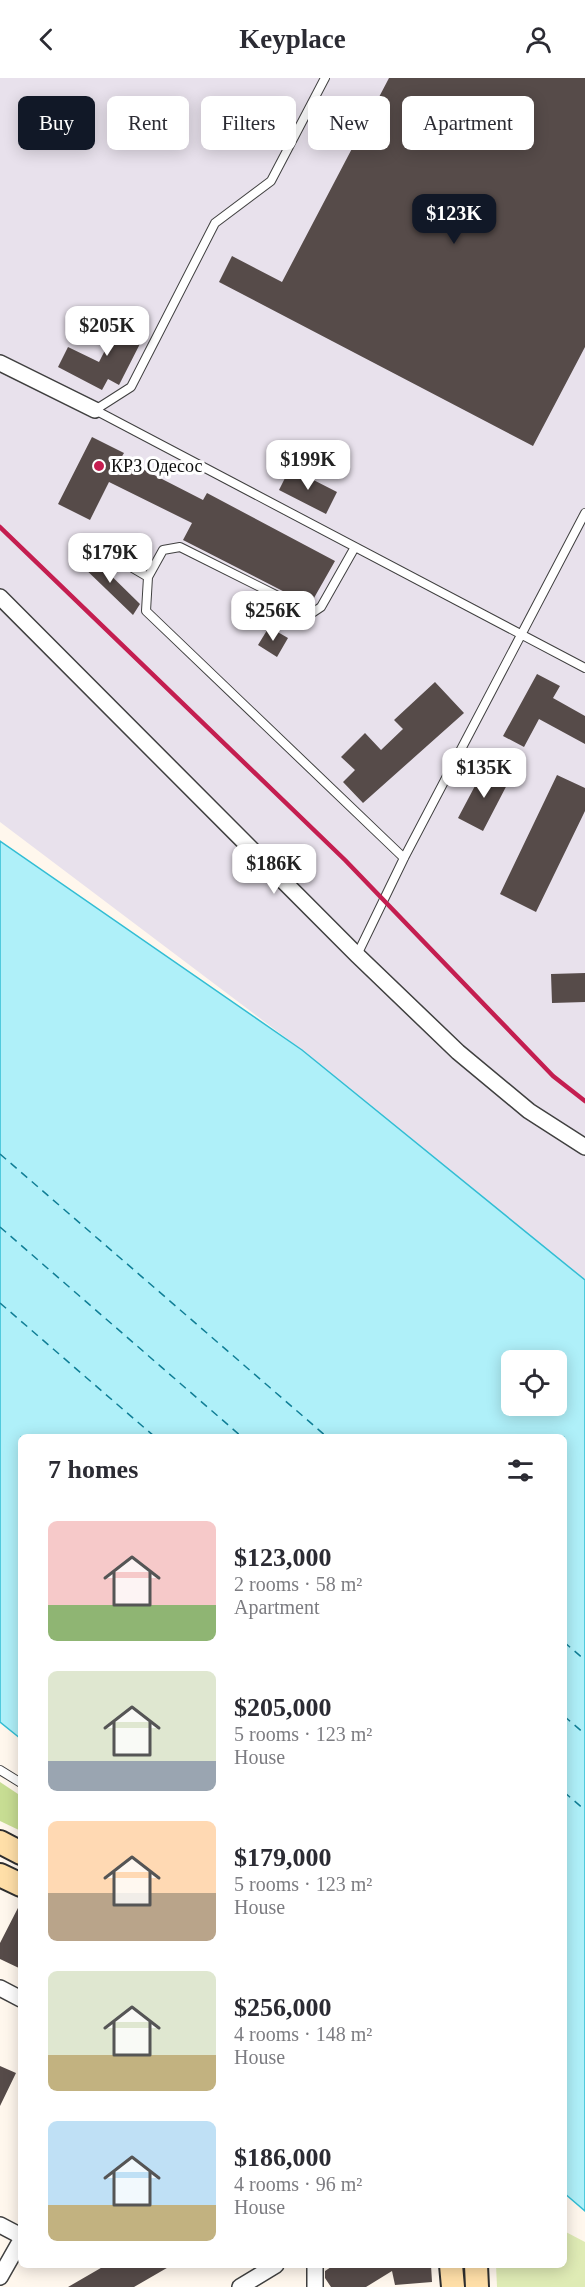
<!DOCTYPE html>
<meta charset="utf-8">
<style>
body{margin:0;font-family:"Times New Roman",serif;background:#f7f7f7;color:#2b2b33;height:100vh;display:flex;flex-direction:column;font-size:22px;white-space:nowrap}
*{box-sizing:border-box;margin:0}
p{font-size:20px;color:#7c7c81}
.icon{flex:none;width:33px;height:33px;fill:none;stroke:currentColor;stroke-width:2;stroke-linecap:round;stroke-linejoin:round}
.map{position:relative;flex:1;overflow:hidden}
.side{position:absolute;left:18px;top:1356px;width:549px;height:834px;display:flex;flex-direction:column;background:#fff;border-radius:9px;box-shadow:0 3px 15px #0003}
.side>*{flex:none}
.top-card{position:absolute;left:18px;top:18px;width:549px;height:54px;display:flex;gap:12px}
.buttons{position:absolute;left:501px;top:1272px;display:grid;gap:12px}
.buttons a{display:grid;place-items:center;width:66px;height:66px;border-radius:9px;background:#fff;box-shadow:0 3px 15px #0003;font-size:30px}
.price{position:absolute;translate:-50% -51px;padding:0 14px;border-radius:12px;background:#fff;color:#222;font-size:20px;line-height:39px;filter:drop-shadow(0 2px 3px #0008)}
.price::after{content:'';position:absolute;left:50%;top:36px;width:18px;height:14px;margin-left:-9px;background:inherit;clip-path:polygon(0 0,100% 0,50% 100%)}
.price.on{background:#111827;color:#fff}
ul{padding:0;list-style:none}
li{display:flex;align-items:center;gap:18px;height:150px;padding:0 30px}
li span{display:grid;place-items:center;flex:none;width:168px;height:120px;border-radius:9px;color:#555}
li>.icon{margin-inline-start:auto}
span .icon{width:72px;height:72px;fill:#fffc;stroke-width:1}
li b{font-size:26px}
h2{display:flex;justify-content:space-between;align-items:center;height:72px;padding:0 30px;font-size:26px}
.pill{padding:0 21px;border-radius:9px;background:#fff;box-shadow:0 3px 15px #0003;font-size:21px;line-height:54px}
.pill.on{background:#111827;color:#fff}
header{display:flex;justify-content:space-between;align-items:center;height:78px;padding:0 30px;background:#fff;font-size:27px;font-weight:700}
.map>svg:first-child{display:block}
.industrial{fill:#e8e1ec}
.green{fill:#dfebb5}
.forest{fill:#c7dd93}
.water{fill:#aff0f9;stroke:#32bdd4;stroke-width:1.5;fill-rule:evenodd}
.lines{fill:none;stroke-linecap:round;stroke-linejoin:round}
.ferry{stroke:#107e96;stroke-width:1.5;stroke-dasharray:8 6;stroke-linecap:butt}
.building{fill:#564b49}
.service-casing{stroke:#404040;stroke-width:10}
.minor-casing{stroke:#404040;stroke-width:18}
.secondary-casing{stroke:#2f2f2f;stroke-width:26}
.service{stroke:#fff;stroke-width:8}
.minor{stroke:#fff;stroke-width:15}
.secondary{stroke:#ffdfa8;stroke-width:22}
.rail{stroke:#c41e50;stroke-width:4.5}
.poi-dot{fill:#c41e50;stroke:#fff;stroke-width:2}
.labels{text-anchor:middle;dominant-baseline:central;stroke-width:6;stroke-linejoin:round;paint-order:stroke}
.poi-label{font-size:18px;fill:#0d0d0d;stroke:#fff;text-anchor:start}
</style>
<header><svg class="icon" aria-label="back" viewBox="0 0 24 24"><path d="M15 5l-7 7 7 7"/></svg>Keyplace<svg class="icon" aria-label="person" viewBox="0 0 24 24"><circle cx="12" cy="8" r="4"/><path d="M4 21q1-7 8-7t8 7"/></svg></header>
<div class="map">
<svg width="585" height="2209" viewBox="0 0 585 2209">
<rect width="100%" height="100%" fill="#fff7ed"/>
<path class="industrial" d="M 0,0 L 585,0 L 585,1202 L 302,972 L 0,744 Z"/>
<path class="green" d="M 564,2153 L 585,2164 L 585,2209 L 497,2209 L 496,2187 L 564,2187 Z"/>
<path class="forest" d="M 0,1704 L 21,1718 L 21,1753 L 0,1743 Z"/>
<path class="water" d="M 0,763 L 302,972 L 585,1202 L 585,2133 L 564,2115 L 564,1359 L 21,1359 L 21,1661 L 0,1644 ZM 512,1282 L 556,1282 L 556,1328 L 512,1328 Z"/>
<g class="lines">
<path class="ferry" d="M 0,1076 L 327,1359
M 0,1149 L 242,1359
M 0,1225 L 155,1359
M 564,1564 L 585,1582
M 564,1638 L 585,1656
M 564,1714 L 585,1732"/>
</g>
<path class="building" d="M 389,0 L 585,0 L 585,269 L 533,368 L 219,204 L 232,178 L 282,204 Z
M 122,239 L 147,252 L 119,307 L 108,301 L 102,312 L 58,289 L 68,269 L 99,284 Z
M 92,359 L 124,375 L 121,380 L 203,422 L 207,415 L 335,483 L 310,527 L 183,462 L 192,445 L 109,404 L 90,442 L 58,426 Z
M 290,390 L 337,414 L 326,436 L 279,412 Z
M 89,476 L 140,526 L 133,537 L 79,485 Z
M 269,549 L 288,560 L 277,579 L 258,567 Z
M 537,596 L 560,608 L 553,620 L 585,638 L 585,666 L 539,641 L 524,669 L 503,658 Z
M 435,604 L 464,635 L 363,725 L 343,704 L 355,692 L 341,679 L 365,655 L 381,672 L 403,651 L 394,642 Z
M 485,689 L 510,701 L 483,753 L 458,740 Z
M 557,697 L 585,710 L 585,733 L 536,834 L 500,816 Z
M 585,895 L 585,924 L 552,925 L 551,896 Z
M 21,1824 L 21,1891 L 0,1881 L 0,1865 Z
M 0,1988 L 16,1995 L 0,2028 Z
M 106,2187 L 172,2187 L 134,2209 L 68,2209 Z
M 334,2187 L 431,2187 L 432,2204 L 395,2207 L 392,2193 L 366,2209 L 331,2209 L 325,2200 L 325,2193 Z"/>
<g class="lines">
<defs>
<path id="service" d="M 95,332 L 585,590
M 95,332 L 131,309 L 215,145 L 271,103 L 325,0
M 119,482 L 148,499 L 146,533 L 404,780
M 148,499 L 163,472 L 180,469 L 312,535 L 321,529 L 355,469
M 357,877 L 404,780 L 585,435
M 0,1692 L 21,1705"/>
<path id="minor" d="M 0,285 L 95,332
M 0,519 L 357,877 L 458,974 L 529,1033 L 585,1069
M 0,1910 L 21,1921
M 0,2147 L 21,2158
M 315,2187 L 315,2209
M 0,2199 L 21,2162
M 240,2209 L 276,2187"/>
<path id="secondary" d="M 0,1764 L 21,1775
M 0,1797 L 21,1807
M 451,2187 L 453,2209
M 476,2187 L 477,2209"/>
</defs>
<use href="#service" class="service-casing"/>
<use href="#minor" class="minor-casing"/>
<use href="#secondary" class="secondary-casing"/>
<use href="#service" class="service"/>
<use href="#minor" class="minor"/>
<use href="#secondary" class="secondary"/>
<path class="rail" d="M 0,449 L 345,782 L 553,998 L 585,1023"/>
</g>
<circle class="poi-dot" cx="99" cy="388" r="6"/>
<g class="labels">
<g class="poi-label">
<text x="111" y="388">КРЗ Одесос</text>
</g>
</g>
</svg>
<div class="buttons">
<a><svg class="icon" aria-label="locate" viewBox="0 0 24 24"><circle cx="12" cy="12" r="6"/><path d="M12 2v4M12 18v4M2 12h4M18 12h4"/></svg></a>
</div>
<b class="price on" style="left:454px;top:167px">$123K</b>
<b class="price" style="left:107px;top:279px">$205K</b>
<b class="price" style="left:308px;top:413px">$199K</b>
<b class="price" style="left:110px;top:506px">$179K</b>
<b class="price" style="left:273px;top:564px">$256K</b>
<b class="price" style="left:484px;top:721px">$135K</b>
<b class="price" style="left:274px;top:817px">$186K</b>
<div class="top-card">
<a class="pill on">Buy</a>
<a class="pill">Rent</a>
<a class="pill">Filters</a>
<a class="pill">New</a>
<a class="pill">Apartment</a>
</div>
<section class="side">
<h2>7 homes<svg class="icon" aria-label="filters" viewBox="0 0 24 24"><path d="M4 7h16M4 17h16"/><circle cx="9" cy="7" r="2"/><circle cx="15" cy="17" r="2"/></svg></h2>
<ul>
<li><span style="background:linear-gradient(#f6c9c9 70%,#8fb573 0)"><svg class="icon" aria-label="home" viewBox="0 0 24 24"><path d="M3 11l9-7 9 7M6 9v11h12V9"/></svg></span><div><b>$123,000</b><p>2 rooms · 58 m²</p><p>Apartment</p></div></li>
<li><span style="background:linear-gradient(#dfe7d0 75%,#9aa5b1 0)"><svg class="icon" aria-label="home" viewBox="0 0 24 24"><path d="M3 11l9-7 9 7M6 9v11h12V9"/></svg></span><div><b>$205,000</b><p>5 rooms · 123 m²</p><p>House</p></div></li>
<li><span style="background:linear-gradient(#ffd9b3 60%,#b9a48a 0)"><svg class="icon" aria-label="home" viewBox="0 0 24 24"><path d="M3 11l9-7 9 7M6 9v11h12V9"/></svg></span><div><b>$179,000</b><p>5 rooms · 123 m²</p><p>House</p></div></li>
<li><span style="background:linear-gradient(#dfe7d0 70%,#c2b280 0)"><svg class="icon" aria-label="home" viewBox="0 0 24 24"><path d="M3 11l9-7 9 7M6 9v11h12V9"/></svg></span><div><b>$256,000</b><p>4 rooms · 148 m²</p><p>House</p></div></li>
<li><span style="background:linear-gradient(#bfe0f5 70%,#c2b280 0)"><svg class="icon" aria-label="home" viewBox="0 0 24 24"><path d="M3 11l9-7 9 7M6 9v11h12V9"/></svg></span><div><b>$186,000</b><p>4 rooms · 96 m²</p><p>House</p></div></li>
</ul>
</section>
</div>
